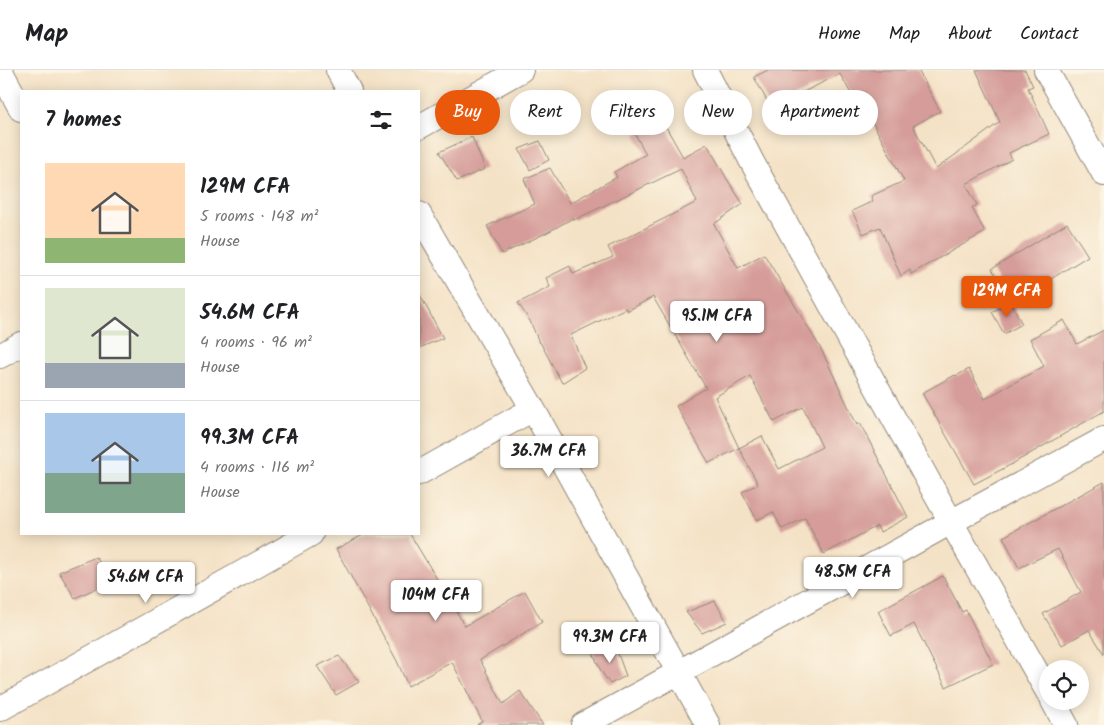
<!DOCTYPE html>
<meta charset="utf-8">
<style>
body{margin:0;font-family:Kalam,sans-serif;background:#f2f2f2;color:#202124;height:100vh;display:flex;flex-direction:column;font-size:19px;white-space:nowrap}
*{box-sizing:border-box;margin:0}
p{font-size:16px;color:#757577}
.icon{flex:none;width:28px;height:28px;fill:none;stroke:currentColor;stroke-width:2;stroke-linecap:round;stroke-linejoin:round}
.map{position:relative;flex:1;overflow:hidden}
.details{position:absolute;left:20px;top:20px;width:400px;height:445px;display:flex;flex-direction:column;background:#fff;border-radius:0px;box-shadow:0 2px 12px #0003}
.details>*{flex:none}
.hud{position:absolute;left:435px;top:20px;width:475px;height:45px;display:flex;gap:10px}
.fabs{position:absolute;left:1039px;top:590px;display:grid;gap:10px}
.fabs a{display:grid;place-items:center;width:50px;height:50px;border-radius:50%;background:#fff;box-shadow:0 2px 12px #0003;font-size:25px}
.price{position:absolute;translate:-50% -42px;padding:0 11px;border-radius:5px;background:#fff;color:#222;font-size:16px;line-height:32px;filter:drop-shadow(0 1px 2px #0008)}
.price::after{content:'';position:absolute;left:50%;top:30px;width:15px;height:11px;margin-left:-8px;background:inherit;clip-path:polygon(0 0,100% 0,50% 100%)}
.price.current{background:#ea580c;color:#fff}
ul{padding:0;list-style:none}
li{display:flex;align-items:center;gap:15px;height:125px;padding:0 25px}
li+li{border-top:1px solid #e0e0e0}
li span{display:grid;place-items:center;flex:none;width:140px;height:100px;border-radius:0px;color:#555}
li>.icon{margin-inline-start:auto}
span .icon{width:60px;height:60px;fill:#fffc;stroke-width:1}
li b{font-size:21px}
h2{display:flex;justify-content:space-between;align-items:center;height:60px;padding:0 25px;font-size:21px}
.tag{padding:0 18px;border-radius:22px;background:#fff;box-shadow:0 2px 12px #0003;font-size:18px;line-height:45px}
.tag.current{background:#ea580c;color:#fff}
header{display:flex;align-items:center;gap:30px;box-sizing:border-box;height:70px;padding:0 25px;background:#fff;border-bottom:1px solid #e0e0e0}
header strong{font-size:24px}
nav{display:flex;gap:28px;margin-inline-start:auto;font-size:18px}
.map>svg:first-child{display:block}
.building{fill:#d59c99;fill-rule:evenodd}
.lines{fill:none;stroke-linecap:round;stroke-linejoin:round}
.minor-casing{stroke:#908678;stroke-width:26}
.minor{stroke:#fff;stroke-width:24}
</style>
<header>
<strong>Map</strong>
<nav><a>Home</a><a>Map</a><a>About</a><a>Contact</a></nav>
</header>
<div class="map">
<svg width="1104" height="655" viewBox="0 0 1104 655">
<rect width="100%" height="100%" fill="#fcf5e5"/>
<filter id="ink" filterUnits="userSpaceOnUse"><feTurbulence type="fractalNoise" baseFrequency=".02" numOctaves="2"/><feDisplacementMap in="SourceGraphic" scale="10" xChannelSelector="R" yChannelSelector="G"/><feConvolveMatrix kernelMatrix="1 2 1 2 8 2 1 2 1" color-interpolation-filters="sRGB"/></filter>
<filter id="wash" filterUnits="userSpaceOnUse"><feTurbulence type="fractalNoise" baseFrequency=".0096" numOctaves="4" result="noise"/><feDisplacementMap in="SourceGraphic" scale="20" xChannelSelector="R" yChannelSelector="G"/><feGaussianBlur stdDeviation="1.12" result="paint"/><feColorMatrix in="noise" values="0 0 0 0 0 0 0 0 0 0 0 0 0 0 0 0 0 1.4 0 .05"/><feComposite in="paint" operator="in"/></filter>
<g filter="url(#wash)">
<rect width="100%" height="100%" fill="#f4e2c6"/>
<g id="blocks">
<path class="building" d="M 768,0 L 918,0 L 940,41 L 913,56 L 936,99 L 1000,52 L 976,0 L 1025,0 L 1033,16 L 1028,18 L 1049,64 L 1009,83 L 1012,89 L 966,114 L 977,135 L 972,138 L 985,162 L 911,204 L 910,200 L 901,206 L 880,157 L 863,164 L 852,141 L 873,131 L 871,126 L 904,111 L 862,33 L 858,36 L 840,4 L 771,38 L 754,7 Z
M 662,50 L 683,87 L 707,74 L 727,109 L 743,134 L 714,154 L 738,198 L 764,184 L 821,279 L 857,355 L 860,353 L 908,447 L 880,462 L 877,456 L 824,484 L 805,448 L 782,459 L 773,442 L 757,450 L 742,422 L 758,414 L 739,378 L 709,393 L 676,336 L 706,318 L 653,227 L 627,241 L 626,238 L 571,265 L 585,298 L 562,313 L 540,272 L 539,272 L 530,251 L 518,233 L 550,217 L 546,208 L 570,196 L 573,204 L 613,187 L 608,177 L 697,132 L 681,99 L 574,150 L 573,148 L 548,162 L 502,184 L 487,156 L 535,134 L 524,109 L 550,98 L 570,133 L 617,107 L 614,102 L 646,84 L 635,64 ZM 750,306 L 774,352 L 803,337 L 822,377 L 779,399 L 762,366 L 739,378 L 715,327 Z
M 472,67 L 485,99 L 457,111 L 439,82 Z
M 540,71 L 549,90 L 530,100 L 519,79 Z
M 1067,153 L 1088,186 L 1012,233 L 992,199 Z
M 419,223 L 443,268 L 419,278 Z
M 1011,232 L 1022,254 L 1004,264 L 992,242 Z
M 1064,250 L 1077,274 L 1104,260 L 1104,341 L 1012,394 L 974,414 L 922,323 L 955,305 L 956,306 L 969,299 L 985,329 L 1044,296 L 1030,269 Z
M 1104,412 L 1104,584 L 1089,560 L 1062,575 L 1043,544 L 1081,522 L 1058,479 L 1019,498 L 1003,467 Z
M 365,464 L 410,464 L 465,556 L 525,521 L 542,552 L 480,590 L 503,634 L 520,621 L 543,655 L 477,655 L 482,651 L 452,592 L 408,616 L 397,591 L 336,479 Z
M 96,487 L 112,511 L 75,528 L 59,502 Z
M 943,506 L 962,542 L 966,540 L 993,594 L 946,617 L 914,554 L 891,566 L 878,541 Z
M 715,531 L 727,552 L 702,563 L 686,542 Z
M 614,573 L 626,606 L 610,614 L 601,601 L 593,583 Z
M 339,586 L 359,612 L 336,625 L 317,596 Z"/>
</g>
</g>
<g filter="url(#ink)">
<use href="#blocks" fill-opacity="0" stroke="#908678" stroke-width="1"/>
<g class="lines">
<defs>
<path id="minor" d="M 0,0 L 21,39
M 338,0 L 349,21
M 705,0 L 752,92 L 951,452 L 1048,622
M 1046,0 L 1104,104
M 419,57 L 521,0
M 419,144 L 533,339 L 708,655
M 0,286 L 21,274
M 419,403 L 533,339
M 1053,631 L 1066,655
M 0,639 L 311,464
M 583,655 L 951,452 L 1104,369"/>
</defs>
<use href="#minor" class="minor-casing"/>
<use href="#minor" class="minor"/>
</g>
</g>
</svg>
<div class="fabs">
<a><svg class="icon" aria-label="locate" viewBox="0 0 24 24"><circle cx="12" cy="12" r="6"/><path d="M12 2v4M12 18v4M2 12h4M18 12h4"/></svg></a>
</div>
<b class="price current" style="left:1007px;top:248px">129M CFA</b>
<b class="price" style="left:717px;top:273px">95.1M CFA</b>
<b class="price" style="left:549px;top:408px">36.7M CFA</b>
<b class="price" style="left:853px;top:529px">48.5M CFA</b>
<b class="price" style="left:146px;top:534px">54.6M CFA</b>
<b class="price" style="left:436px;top:552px">104M CFA</b>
<b class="price" style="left:610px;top:594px">99.3M CFA</b>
<div class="hud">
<a class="tag current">Buy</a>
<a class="tag">Rent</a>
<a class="tag">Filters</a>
<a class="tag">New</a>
<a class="tag">Apartment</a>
</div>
<section class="details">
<h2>7 homes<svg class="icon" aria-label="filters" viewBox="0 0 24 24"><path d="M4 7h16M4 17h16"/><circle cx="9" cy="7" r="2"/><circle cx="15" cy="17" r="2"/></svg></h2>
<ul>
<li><span style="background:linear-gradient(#ffd9b3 75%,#8fb573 0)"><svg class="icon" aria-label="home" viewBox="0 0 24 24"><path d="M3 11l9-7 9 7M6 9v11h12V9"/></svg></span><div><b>129M CFA</b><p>5 rooms · 148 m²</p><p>House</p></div></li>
<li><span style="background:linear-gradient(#dfe7d0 75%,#9aa5b1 0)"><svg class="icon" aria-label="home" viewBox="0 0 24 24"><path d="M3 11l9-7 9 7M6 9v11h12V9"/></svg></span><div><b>54.6M CFA</b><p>4 rooms · 96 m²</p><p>House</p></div></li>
<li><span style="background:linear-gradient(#a9c7e8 60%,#7fa58c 0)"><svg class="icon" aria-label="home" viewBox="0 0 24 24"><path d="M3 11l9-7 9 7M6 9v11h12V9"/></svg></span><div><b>99.3M CFA</b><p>4 rooms · 116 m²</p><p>House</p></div></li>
</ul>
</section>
</div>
